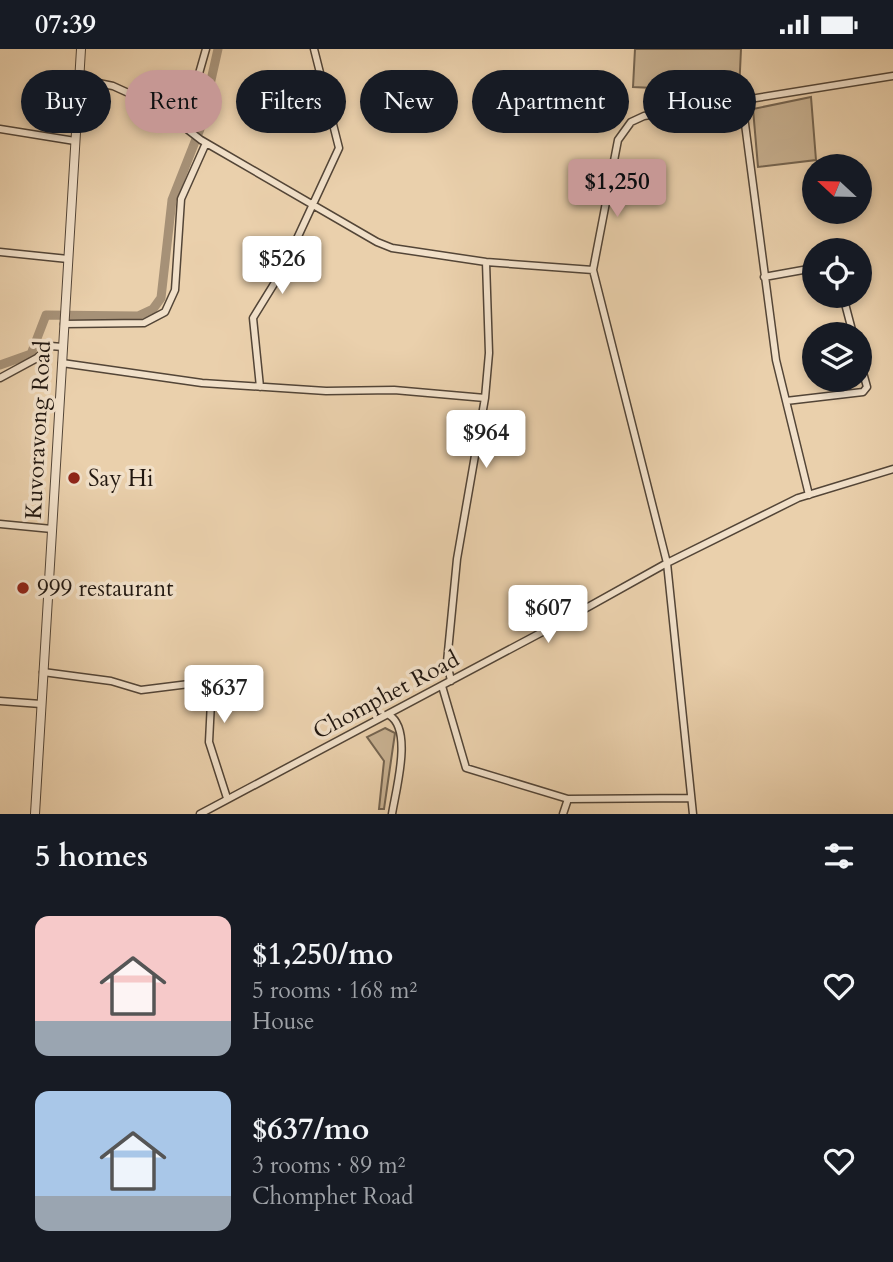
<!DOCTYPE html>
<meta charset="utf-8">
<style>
body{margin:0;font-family:Cardo,serif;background:#242831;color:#f1f3f6;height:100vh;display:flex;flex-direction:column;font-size:26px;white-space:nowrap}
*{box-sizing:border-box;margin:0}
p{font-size:23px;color:#9ea1a6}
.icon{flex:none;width:38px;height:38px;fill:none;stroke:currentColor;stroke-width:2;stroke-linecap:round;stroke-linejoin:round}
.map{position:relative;height:765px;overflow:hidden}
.side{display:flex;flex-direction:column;background:#171b24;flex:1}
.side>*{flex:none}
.hud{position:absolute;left:21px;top:21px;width:852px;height:63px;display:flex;gap:14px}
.needle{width:46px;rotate:292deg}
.tools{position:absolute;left:802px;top:105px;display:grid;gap:14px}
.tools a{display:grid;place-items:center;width:70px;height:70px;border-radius:50%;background:#171b24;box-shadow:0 4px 10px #0003;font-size:35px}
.price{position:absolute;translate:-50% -60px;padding:0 16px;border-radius:7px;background:#fff;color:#222;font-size:23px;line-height:46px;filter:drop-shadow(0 2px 4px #0008)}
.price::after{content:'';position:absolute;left:50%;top:42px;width:21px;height:16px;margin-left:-10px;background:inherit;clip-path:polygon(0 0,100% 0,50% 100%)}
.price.on{background:#c59692;color:#111}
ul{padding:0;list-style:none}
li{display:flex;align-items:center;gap:21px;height:175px;padding:0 35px}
li span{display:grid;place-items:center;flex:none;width:196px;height:140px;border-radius:14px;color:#555}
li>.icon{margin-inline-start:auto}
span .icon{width:84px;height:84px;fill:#fffc;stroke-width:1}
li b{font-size:30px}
h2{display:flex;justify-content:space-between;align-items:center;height:84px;padding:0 35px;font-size:30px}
.tag{padding:0 24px;border-radius:32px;background:#171b24;box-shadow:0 4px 10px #0003;font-size:24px;line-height:63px}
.tag.on{background:#c59692;color:#111}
.status{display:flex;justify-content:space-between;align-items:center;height:49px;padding:0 35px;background:#171b24;direction:ltr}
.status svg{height:19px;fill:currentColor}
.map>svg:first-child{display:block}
.green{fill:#c8b191;stroke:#746450;stroke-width:2}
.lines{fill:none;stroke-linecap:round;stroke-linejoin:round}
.canal{stroke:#a69177;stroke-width:9}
.minor-casing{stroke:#534537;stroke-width:9}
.tertiary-casing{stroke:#534537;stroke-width:10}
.minor{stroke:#f1e0c9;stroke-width:6}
.tertiary{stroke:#f1e0c9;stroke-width:8}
.poi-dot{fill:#8f2418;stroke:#f1e0c9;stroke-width:2.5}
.labels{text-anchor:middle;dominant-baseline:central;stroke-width:7;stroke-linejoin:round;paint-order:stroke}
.street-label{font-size:23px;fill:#211710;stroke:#f1e0c9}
.poi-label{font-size:23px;fill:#211710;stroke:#f1e0c9;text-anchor:start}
</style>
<div class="status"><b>07:39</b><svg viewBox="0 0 49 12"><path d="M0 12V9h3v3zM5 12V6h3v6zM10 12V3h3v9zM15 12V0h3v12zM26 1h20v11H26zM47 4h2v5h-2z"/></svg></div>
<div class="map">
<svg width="893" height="765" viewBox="0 0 893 765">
<rect width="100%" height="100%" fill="#ead0ac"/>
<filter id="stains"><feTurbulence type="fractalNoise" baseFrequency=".00286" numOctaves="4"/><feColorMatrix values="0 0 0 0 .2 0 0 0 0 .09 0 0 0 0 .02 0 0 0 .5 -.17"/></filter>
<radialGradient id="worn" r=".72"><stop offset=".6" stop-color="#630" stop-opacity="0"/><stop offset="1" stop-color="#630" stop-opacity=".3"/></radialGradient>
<path class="green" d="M 635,0 L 741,0 L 739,43 L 633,38 Z
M 811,48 L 816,111 L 758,118 L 753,60 Z
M 385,679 L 395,684 L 384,760 L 379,760 L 384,712 L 367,688 Z"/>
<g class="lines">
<path class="canal" d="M 0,316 L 31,305 L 46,266 L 138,267 L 153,260 L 161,249 L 172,151 L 200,80 L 218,0"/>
<defs>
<path id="minor" d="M 79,30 L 113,37 L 157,57 L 201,91 L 377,193 L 392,199 L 486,213 L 593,221
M 742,52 L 776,311 L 809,446
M 184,77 L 206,0
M 0,80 L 75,92
M 0,203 L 68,210
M 764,228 L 814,219
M 843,247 L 853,285
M 64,275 L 144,274 L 165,263 L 175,241 L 181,150 L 206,94
M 62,314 L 202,334 L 326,342 L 394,341 L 485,349
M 0,329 L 37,309 L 50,297 L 63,298
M 260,338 L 253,269 L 282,222 L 339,99 L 314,0
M 786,352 L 863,343 L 867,338 L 859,309
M 0,475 L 52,480
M 43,623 L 111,632 L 141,641 L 189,635 L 200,639 L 211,653 L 209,693 L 227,749
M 451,632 L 447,613 L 457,510 L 485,349 L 489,304 L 486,213
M 442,637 L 466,719 L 568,750
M 0,652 L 41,655
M 389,666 C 413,680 396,740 392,765
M 200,765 L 563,572 L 667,514 L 798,449 L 893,420
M 563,765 L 568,750 L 691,749
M 693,765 L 667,514 L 593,221 L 618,91 L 631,73 L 644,67 L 893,27"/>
<path id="tertiary" d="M 35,765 L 81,0"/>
</defs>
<use href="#minor" class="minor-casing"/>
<use href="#tertiary" class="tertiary-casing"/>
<use href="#minor" class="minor"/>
<use href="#tertiary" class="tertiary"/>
</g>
<g class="poi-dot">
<circle cx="74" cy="429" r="7"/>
<circle cx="23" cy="539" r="7"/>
</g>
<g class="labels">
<g class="street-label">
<text transform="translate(38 381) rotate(-87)">Kuvoravong Road</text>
<text transform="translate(386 646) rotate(-28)">Chomphet Road</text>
</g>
<g class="poi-label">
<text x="88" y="429">Say Hi</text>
<text x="37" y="539">999 restaurant</text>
</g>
</g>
<rect width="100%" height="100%" filter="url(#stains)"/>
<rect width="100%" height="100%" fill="url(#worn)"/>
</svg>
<div class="tools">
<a><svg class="needle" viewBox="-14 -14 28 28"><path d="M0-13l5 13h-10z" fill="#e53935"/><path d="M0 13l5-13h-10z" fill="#9ea1a6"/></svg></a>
<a><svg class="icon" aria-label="locate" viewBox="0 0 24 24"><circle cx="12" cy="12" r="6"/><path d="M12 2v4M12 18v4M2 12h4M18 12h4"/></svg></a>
<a><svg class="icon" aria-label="layers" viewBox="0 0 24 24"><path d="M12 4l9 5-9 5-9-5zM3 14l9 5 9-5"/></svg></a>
</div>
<b class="price on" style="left:617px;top:170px">$1,250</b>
<b class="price" style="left:282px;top:247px">$526</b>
<b class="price" style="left:486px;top:421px">$964</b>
<b class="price" style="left:548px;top:596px">$607</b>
<b class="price" style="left:224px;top:676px">$637</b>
<div class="hud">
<a class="tag">Buy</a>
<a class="tag on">Rent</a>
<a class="tag">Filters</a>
<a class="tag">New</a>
<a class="tag">Apartment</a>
<a class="tag">House</a>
</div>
</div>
<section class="side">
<h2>5 homes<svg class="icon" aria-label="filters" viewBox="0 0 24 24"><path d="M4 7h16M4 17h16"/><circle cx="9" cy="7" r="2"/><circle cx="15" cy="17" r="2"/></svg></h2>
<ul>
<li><span style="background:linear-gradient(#f6c9c9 75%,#9aa5b1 0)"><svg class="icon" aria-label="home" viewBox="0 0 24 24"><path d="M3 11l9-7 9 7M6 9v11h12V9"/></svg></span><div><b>$1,250/mo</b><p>5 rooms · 168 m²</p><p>House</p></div><svg class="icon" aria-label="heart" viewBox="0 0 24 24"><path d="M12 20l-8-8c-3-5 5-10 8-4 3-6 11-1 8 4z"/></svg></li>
<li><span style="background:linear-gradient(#a9c7e8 75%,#9aa5b1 0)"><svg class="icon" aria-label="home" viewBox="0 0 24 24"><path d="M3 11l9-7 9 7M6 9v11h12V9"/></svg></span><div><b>$637/mo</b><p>3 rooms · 89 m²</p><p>Chomphet Road</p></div><svg class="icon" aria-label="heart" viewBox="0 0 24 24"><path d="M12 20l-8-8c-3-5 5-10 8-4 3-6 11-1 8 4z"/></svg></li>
</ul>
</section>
